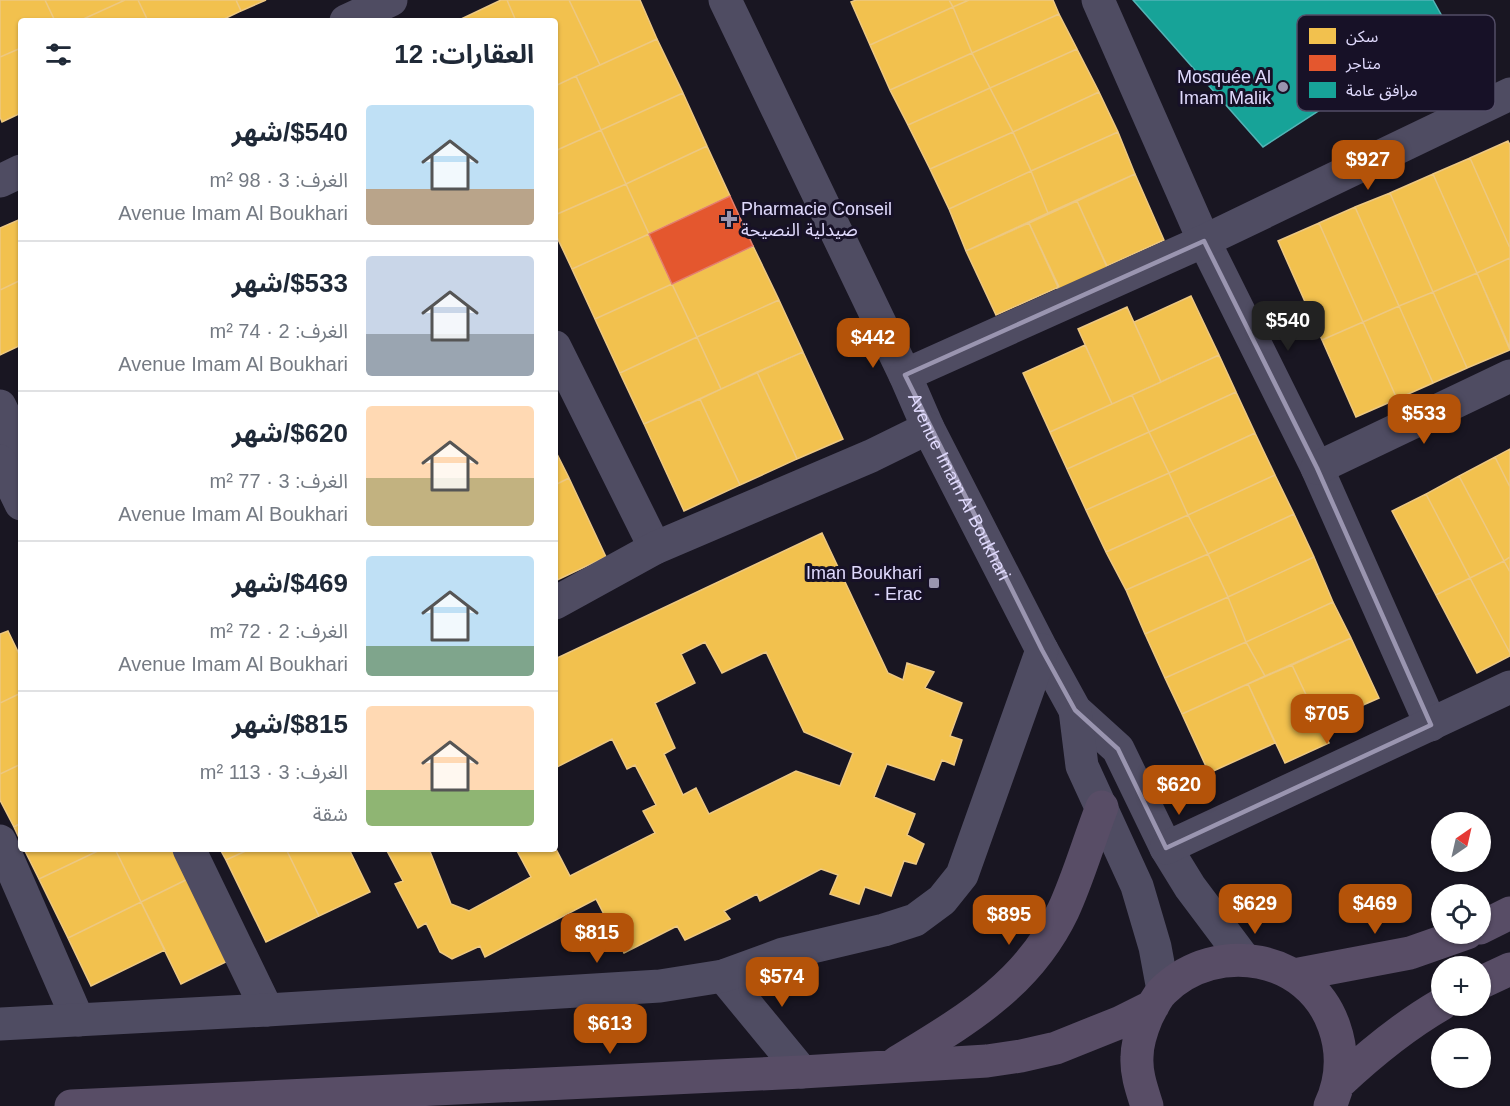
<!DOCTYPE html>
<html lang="ar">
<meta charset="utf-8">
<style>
body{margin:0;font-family:Helvetica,"Noto Sans Arabic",sans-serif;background:#f6f6f7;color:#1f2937;direction:rtl;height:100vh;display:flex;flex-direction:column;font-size:22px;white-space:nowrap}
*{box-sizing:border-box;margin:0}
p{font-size:20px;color:#747a83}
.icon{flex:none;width:33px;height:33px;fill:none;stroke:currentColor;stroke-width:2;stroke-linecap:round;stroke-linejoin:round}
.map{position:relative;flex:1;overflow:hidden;direction:ltr}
.drawer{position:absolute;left:18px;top:18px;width:540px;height:834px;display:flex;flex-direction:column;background:#fff;border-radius:6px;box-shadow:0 2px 4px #0004;direction:rtl}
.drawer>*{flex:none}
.needle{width:39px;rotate:34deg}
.tools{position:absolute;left:1431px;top:812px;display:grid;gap:12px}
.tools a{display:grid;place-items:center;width:60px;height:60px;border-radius:50%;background:#fff;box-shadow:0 2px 4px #0004;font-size:30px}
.price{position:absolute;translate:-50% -51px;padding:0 14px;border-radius:12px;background:#b45309;color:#fff;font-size:20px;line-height:39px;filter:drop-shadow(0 2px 3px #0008)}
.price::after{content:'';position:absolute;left:50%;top:36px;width:18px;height:14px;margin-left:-9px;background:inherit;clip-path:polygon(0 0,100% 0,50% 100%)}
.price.active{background:#222;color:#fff}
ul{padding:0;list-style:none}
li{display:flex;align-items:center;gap:18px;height:150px;padding:0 24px}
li+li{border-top:2px solid #e0e1e3}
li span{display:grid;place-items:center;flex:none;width:168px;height:120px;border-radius:6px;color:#555}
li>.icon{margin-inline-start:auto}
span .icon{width:72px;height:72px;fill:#fffc;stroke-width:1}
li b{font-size:26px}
h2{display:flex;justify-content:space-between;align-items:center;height:72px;padding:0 24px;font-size:26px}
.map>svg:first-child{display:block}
.homes{fill:#f2c14e;stroke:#edc882;stroke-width:1.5;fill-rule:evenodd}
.shops{fill:#e4572e;stroke:#e37e6c;stroke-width:1.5}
.public{fill:#17a398;stroke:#53b4b6;stroke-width:1.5}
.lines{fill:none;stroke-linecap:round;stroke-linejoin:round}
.minor{stroke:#4f4c62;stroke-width:33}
.major{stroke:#584d66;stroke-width:33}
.marked{fill:none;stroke:#9a95b0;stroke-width:4.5;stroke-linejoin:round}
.poi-dot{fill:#9a95b0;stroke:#171127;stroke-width:2}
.labels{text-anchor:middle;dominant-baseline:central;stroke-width:6;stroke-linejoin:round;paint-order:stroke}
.poi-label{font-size:18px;fill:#e0dafd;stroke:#171127;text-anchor:end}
.street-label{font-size:18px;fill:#e0dafd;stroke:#171127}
.key{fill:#171127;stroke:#534d67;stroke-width:1.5}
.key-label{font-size:16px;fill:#e0dafd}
</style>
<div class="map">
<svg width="1510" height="1106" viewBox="0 0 1510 1106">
<rect width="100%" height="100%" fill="#191622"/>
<path class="homes" d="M 0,0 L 45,0 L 55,21 L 21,21 L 21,48 L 0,57 Z
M 45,0 L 125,0 L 79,21 L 55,21 Z
M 125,0 L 138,0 L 148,21 L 79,21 Z
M 138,0 L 236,0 L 241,11 L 220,21 L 148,21 Z
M 236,0 L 266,0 L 241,11 Z
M 501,0 L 507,0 L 516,21 L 457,21 Z
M 507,0 L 569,0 L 600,65 L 555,86 L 555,21 L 516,21 Z
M 569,0 L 640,0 L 657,39 L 600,65 Z
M 856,0 L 949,0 L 953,7 L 870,45 L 851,2 Z
M 949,0 L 969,0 L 953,7 Z
M 969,0 L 1053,0 L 1059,14 L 972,53 L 953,7 Z
M 953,7 L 972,53 L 890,90 L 870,45 Z
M 1059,14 L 1077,49 L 990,88 L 972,53 Z
M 657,39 L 683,93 L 601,130 L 576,76 Z
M 21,48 L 21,113 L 2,122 L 0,117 L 0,57 Z
M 1077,49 L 1099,92 L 1013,132 L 990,88 Z
M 972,53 L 990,88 L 908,125 L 890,90 Z
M 576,76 L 601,130 L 555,151 L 555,86 Z
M 990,88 L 1013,132 L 930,169 L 908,125 Z
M 1099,92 L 1118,132 L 1031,171 L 1013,132 Z
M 683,93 L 707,146 L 626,184 L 601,130 Z
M 601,130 L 626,184 L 555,215 L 555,151 Z
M 1013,132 L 1031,171 L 949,209 L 930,169 Z
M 1118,132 L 1135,174 L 1048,213 L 1031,171 Z
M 1508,141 L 1510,145 L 1510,248 L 1470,158 Z
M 707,146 L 730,196 L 649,234 L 626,184 Z
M 1470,158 L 1510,248 L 1510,258 L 1477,273 L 1433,174 Z
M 1031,171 L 1048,213 L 966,251 L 949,209 Z
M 1135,174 L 1164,240 L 1107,266 L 1077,201 Z
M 1433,174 L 1477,273 L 1433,292 L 1390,193 Z
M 626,184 L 649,234 L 572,269 L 555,233 L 555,215 Z
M 1390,193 L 1433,292 L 1399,306 L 1355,207 Z
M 1077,201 L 1111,276 L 1063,298 L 1029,223 Z
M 1355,207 L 1399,306 L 1363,322 L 1319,223 Z
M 21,219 L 21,280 L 0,290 L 0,228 Z
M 1029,223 L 1059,287 L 996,315 L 966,251 Z
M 1319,223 L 1363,322 L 1322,340 L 1278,241 Z
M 649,234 L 672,284 L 595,319 L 572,269 Z
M 753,246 L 779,300 L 697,337 L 672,284 Z
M 1510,258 L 1510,348 L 1477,273 Z
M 1477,273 L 1510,350 L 1467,368 L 1433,292 Z
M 21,280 L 21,345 L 0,355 L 0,290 Z
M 672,284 L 697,337 L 620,373 L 595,319 Z
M 1433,292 L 1467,368 L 1433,383 L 1399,306 Z
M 1191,296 L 1219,355 L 1161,382 L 1134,322 Z
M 779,300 L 803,352 L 721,389 L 697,337 Z
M 1399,306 L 1433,383 L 1397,399 L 1363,322 Z
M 1127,307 L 1161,382 L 1112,404 L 1078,329 Z
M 1363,322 L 1397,399 L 1356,417 L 1322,340 Z
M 697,337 L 721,389 L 644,424 L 620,373 Z
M 1085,345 L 1112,404 L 1050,432 L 1023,373 Z
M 803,352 L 843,439 L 797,459 L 757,372 Z
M 1219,355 L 1236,392 L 1149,432 L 1132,395 Z
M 757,372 L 797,459 L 740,485 L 700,399 Z
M 1236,392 L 1255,433 L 1169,473 L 1149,432 Z
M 1132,395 L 1149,432 L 1067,469 L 1050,432 Z
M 700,399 L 740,485 L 684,511 L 644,424 Z
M 1149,432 L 1169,473 L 1086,510 L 1067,469 Z
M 1255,433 L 1275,475 L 1188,515 L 1169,473 Z
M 1510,449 L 1510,487 L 1495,457 Z
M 555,450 L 569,478 L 555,485 Z
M 1495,457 L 1510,487 L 1510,557 L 1504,561 L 1459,476 Z
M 1169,473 L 1188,515 L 1106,552 L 1086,510 Z
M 1275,475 L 1294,514 L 1208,554 L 1188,515 Z
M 1459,476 L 1504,561 L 1470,578 L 1426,494 Z
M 569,478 L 606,557 L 555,581 L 555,485 Z
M 1426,494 L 1470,578 L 1436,595 L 1392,511 Z
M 1294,514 L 1314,557 L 1228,597 L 1208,554 Z
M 1188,515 L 1208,554 L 1126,590 L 1106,552 Z
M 822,533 L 888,673 L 903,680 L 907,663 L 934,672 L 925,688 L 962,703 L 950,736 L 962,740 L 954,765 L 942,760 L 934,780 L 887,764 L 874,797 L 915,814 L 907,835 L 924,844 L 916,864 L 904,861 L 891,896 L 865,887 L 859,904 L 830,894 L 838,875 L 821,869 L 760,901 L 757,894 L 724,911 L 730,919 L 685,940 L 677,926 L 624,953 L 596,899 L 485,957 L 480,946 L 452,959 L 440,952 L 426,923 L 418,928 L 395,884 L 403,881 L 386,849 L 429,849 L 451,904 L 469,911 L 531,877 L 516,849 L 555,849 L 555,847 L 570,876 L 655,833 L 643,811 L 656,805 L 635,765 L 627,769 L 612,739 L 555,768 L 555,659 ZM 705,642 L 722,673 L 766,652 L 804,732 L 853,753 L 840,786 L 796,771 L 709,814 L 696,788 L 683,795 L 664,754 L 675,748 L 655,703 L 695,683 L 681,654 Z
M 1208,554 L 1228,597 L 1145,634 L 1126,590 Z
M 1314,557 L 1333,602 L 1246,642 L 1228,597 Z
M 1510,557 L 1510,572 L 1504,561 Z
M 1504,561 L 1510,572 L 1510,653 L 1470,578 Z
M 1470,578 L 1510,653 L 1510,656 L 1477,673 L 1436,595 Z
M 1228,597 L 1246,642 L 1165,678 L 1145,634 Z
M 1333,602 L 1351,638 L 1265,676 L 1246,642 Z
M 8,631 L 21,658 L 21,693 L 0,703 L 0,634 Z
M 1351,638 L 1379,698 L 1320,724 L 1292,665 Z
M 1246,642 L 1265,676 L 1182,714 L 1165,678 Z
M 1292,665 L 1329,743 L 1285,763 L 1248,684 Z
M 1248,684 L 1275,743 L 1209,773 L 1182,714 Z
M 21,693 L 21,764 L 0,774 L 0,703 Z
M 21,764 L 21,823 L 14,827 L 0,800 L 0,774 Z
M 21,823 L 21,842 L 14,827 Z
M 24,849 L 102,849 L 39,879 Z
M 102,849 L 115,849 L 141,902 L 68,938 L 39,879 Z
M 115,849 L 181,849 L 194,876 L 141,902 Z
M 220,849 L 250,849 L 226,860 Z
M 250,849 L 286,849 L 319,916 L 266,942 L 226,860 Z
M 286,849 L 349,849 L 370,892 L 319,916 Z
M 194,876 L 234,958 L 181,984 L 141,902 Z
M 141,902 L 165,950 L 91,986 L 68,938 Z"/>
<path class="shops" d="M 730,196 L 753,246 L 672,284 L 649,234 Z"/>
<path class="public" d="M 1133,0 L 1433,0 L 1448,27 L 1263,147 Z"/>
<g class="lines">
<g class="minor">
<path id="s1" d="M 725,0 L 905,375 L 928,428 L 1042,650 L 1075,710 L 1118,749 L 1166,848 L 1190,887 L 1244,959"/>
<path d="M 1098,0 L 1204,241 L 1317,468 L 1431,725"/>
<path d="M 346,21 L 391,0"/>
<path d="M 0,181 L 21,171"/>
<path d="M 555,347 L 655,548"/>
<path d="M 905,375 L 1204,241 L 1510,94"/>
<path d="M 0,406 L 20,448"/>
<path d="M 0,461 L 21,504"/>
<path d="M 1317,468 L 1510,376"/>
<path d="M 555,603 L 655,548 L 871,456 L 928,428"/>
<path d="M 1075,710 L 1082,766 L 1137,886 L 1155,947 L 1163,990"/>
<path d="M 0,841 L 78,1020"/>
<path d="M 1166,848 L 1510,687"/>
<path d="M 189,849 L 267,1010"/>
<path d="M 723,976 L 802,1072"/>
<path d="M 0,1024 L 267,1010 L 660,986 L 723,976 L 783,954 L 884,930 L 915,920 L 942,900 L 962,875 L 1042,650"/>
</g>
<path class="major" d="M 1480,928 L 1510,913
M 1294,975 L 1410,953 L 1467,933
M 1480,983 L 1510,969
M 896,1063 C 964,1021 1027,986 1063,911 C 1078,879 1089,840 1102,807
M 1339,1083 C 1371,1053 1404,1026 1442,1004
M 71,1106 L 802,1072 L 987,1061 L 1021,1056 L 1056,1048 L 1121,1022 L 1153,1006
M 1147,1106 C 1142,1090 1136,1074 1137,1057 C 1137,1043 1142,1029 1147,1017 C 1152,1008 1156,997 1164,990 C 1217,939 1309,955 1334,1026 C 1344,1054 1342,1080 1330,1106"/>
</g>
<path class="marked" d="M 1204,241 L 1317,468 L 1431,725 L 1166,848 L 1118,749 L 1075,710 L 1042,650 L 905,375 Z"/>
<g class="poi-dot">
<circle cx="1283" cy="87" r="6"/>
<path d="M726 210h6v6h6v6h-6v6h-6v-6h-6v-6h6z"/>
<rect x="928" y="577" width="12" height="12" rx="3"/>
</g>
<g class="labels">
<g class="poi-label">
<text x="1271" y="77">Mosquée Al<tspan x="1271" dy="21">Imam Malik</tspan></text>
<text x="741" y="209" text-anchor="start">Pharmacie Conseil<tspan x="741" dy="21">صيدلية النصيحة</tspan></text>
<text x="922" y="573">Iman Boukhari<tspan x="922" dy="21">- Erac</tspan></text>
</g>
<g class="street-label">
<text stroke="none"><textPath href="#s1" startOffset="540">Avenue Imam Al Boukhari</textPath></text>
</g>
</g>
<rect x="1297" y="15" width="198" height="96" rx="9" class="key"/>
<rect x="1309" y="28" width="27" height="16" fill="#f2c14e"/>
<rect x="1309" y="55" width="27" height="16" fill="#e4572e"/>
<rect x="1309" y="82" width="27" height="16" fill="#17a398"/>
<g class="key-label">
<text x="1346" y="42">سكن</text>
<text x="1346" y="69">متاجر</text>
<text x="1346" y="96">مرافق عامة</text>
</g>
</svg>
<div class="tools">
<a><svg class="needle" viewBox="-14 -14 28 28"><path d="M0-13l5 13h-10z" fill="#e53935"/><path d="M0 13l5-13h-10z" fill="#747a83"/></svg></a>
<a><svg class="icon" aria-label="locate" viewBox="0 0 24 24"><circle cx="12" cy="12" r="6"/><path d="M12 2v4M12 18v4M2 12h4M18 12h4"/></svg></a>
<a>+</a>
<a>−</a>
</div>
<b class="price" style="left:1368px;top:191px">$927</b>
<b class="price active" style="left:1288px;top:352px">$540</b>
<b class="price" style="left:873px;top:369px">$442</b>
<b class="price" style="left:1424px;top:445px">$533</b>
<b class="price" style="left:1327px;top:745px">$705</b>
<b class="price" style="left:1179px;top:816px">$620</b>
<b class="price" style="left:1255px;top:935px">$629</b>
<b class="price" style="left:1375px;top:935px">$469</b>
<b class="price" style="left:1009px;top:946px">$895</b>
<b class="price" style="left:597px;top:964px">$815</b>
<b class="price" style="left:782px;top:1008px">$574</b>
<b class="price" style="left:610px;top:1055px">$613</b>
<section class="drawer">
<h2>العقارات: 12<svg class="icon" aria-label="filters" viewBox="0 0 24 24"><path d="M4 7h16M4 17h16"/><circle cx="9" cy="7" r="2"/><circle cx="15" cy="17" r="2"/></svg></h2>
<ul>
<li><span style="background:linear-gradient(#bfe0f5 70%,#b9a48a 0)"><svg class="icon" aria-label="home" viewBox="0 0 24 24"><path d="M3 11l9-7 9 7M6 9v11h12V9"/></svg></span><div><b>$540/شهر</b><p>الغرف: 3 · 98 m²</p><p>Avenue Imam Al Boukhari</p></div></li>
<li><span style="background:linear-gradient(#c9d6e8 65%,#9aa5b1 0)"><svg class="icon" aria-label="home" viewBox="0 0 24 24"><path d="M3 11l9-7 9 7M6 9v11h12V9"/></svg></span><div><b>$533/شهر</b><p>الغرف: 2 · 74 m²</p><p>Avenue Imam Al Boukhari</p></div></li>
<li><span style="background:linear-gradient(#ffd9b3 60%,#c2b280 0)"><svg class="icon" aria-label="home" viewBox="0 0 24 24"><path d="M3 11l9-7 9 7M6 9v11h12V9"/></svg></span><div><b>$620/شهر</b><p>الغرف: 3 · 77 m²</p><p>Avenue Imam Al Boukhari</p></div></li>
<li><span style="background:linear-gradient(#bfe0f5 75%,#7fa58c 0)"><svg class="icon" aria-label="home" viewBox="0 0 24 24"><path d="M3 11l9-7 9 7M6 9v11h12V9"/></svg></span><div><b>$469/شهر</b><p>الغرف: 2 · 72 m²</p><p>Avenue Imam Al Boukhari</p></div></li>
<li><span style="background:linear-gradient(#ffd9b3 70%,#8fb573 0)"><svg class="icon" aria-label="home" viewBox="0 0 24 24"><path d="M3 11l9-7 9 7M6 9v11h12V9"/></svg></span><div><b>$815/شهر</b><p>الغرف: 3 · 113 m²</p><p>شقة</p></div></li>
</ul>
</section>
</div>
